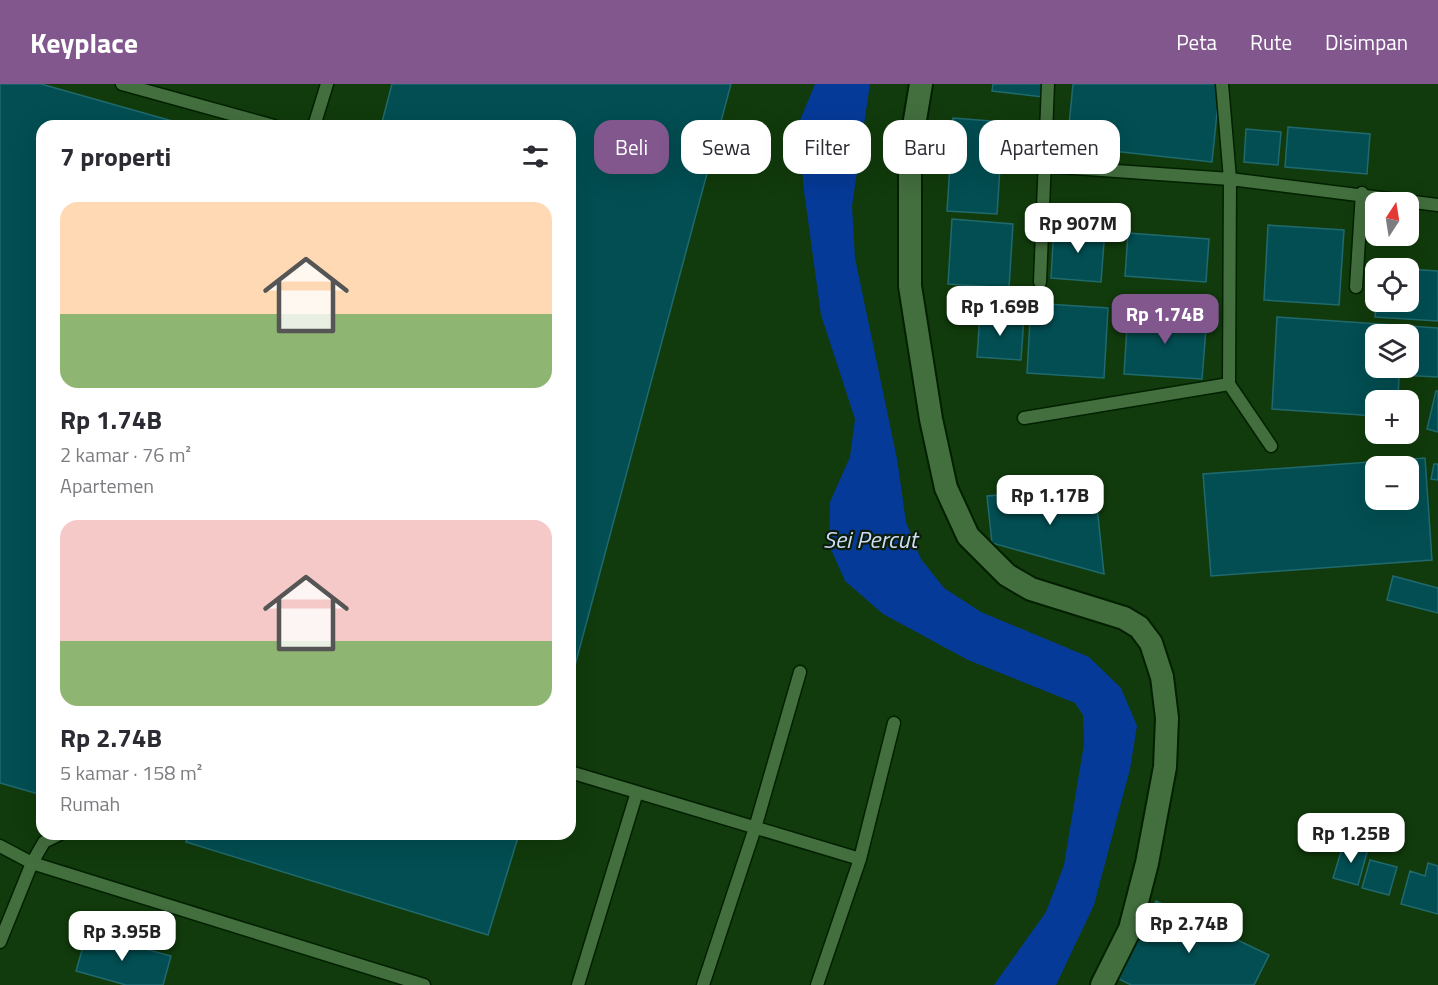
<!DOCTYPE html>
<html lang="id">
<meta charset="utf-8">
<style>
body{margin:0;font-family:"Titillium Web",sans-serif;background:#f7f7f7;color:#2b2b33;height:100vh;display:flex;flex-direction:column;font-size:22px;white-space:nowrap}
*{box-sizing:border-box;margin:0}
p{font-size:20px;color:#7c7c81}
.icon{flex:none;width:33px;height:33px;fill:none;stroke:currentColor;stroke-width:2;stroke-linecap:round;stroke-linejoin:round}
.map{position:relative;flex:1;overflow:hidden}
.panel{position:absolute;left:36px;top:36px;width:540px;height:720px;display:flex;flex-direction:column;background:#fff;border-radius:18px;box-shadow:0 6px 24px #0002}
.panel>*{flex:none}
.banner{position:absolute;left:594px;top:36px;width:570px;height:54px;display:flex;gap:12px}
.needle{width:39px;rotate:12deg}
.fabs{position:absolute;left:1365px;top:108px;display:grid;gap:12px}
.fabs a{display:grid;place-items:center;width:54px;height:54px;border-radius:12px;background:#fff;box-shadow:0 6px 24px #0002;font-size:30px}
.price{position:absolute;translate:-50% -51px;padding:0 14px;border-radius:12px;background:#fff;color:#222;font-size:20px;line-height:39px;filter:drop-shadow(0 2px 3px #0008)}
.price::after{content:'';position:absolute;left:50%;top:36px;width:18px;height:14px;margin-left:-9px;background:inherit;clip-path:polygon(0 0,100% 0,50% 100%)}
.price.selected{background:#81578d;color:#fff}
ul{padding:0;list-style:none}
li{display:grid;align-content:center;gap:12px;height:318px;padding:0 24px}
li span{display:grid;place-items:center;height:186px;border-radius:18px;color:#555}
li>.icon{margin-inline-start:auto}
span .icon{width:108px;height:108px;fill:#fffc;stroke-width:1}
li b{font-size:26px}
h2{display:flex;justify-content:space-between;align-items:center;height:72px;padding:0 24px;font-size:26px}
.chip{padding:0 21px;border-radius:18px;background:#fff;box-shadow:0 6px 24px #0002;font-size:21px;line-height:54px}
.chip.selected{background:#81578d;color:#fff}
header{display:flex;align-items:center;gap:36px;box-sizing:border-box;height:84px;padding:0 30px;background:#81578d;color:#fff}
header strong{font-size:28px}
nav{display:flex;gap:33px;margin-inline-start:auto;font-size:21px}
.map>svg:first-child{display:block}
.water{fill:#063a98}
.building{fill:#024e52;stroke:#206a6f;stroke-width:1.5;fill-rule:evenodd}
.lines{fill:none;stroke-linecap:round;stroke-linejoin:round}
.service-casing{stroke:#022000;stroke-width:15}
.minor-casing{stroke:#022000;stroke-width:26}
.service{stroke:#436e3e;stroke-width:12}
.minor{stroke:#436e3e;stroke-width:22}
.labels{text-anchor:middle;dominant-baseline:central;stroke-width:4.5;stroke-linejoin:round;paint-order:stroke}
.water-label{font-size:24px;font-style:italic;fill:#cedcf6;stroke:#0c1e0a}
</style>
<header>
<strong>Keyplace</strong>
<nav><a>Peta</a><a>Rute</a><a>Disimpan</a></nav>
</header>
<div class="map">
<svg width="1438" height="901" viewBox="0 0 1438 901">
<rect width="100%" height="100%" fill="#113b0c"/>
<path class="water" d="M 815,0 L 870,0 L 852,122 L 855,174 L 897,375 L 906,438 L 921,475 L 944,504 L 981,528 L 1089,573 L 1121,604 L 1137,642 L 1130,685 L 1094,821 L 1056,901 L 994,901 L 1046,828 L 1064,781 L 1084,660 L 1083,631 L 1075,619 L 968,576 L 883,530 L 845,497 L 829,461 L 830,418 L 850,373 L 855,335 L 821,231 L 804,107 L 798,41 Z"/>
<path class="building" d="M 0,0 L 41,0 L 190,42 L 42,42 L 42,711 L 0,699 Z
M 392,0 L 731,0 L 570,600 L 570,42 L 381,42 Z
M 993,0 L 1045,0 L 1043,13 L 992,7 Z
M 1073,0 L 1220,0 L 1212,78 L 1067,62 Z
M 953,34 L 1003,38 L 997,130 L 947,127 Z
M 1288,43 L 1370,50 L 1367,90 L 1285,83 Z
M 1246,45 L 1281,48 L 1278,81 L 1244,78 Z
M 952,135 L 1013,140 L 1009,204 L 948,200 Z
M 1268,141 L 1344,146 L 1339,221 L 1264,216 Z
M 1054,142 L 1105,145 L 1101,198 L 1051,194 Z
M 1128,149 L 1209,155 L 1206,198 L 1125,192 Z
M 1408,185 L 1438,187 L 1438,237 L 1375,233 L 1376,218 L 1408,218 Z
M 1031,219 L 1108,224 L 1104,294 L 1027,289 Z
M 1128,227 L 1207,232 L 1202,295 L 1124,290 Z
M 980,230 L 1024,233 L 1021,276 L 977,273 Z
M 1277,233 L 1438,244 L 1438,293 L 1399,291 L 1398,316 L 1376,316 L 1376,332 L 1272,325 ZM 1376,250 L 1408,250 L 1408,284 L 1376,284 Z
M 1436,307 L 1438,307 L 1438,348 L 1427,345 Z
M 1425,374 L 1432,476 L 1211,492 L 1203,390 ZM 1376,382 L 1408,382 L 1408,416 L 1376,416 Z
M 1434,380 L 1438,380 L 1438,396 L 1431,395 Z
M 1095,403 L 1104,490 L 992,459 L 987,412 Z
M 1393,492 L 1438,504 L 1438,529 L 1387,516 Z
M 189,750 L 519,750 L 488,851 L 186,758 Z
M 1344,758 L 1368,765 L 1358,801 L 1333,794 Z
M 1370,776 L 1397,783 L 1389,811 L 1362,804 Z
M 1428,779 L 1438,782 L 1438,830 L 1401,820 L 1410,787 L 1425,792 Z
M 1156,817 L 1269,871 L 1254,901 L 1131,901 L 1119,895 Z
M 87,849 L 171,872 L 163,901 L 126,901 L 76,887 Z"/>
<g class="lines">
<defs>
<path id="service" d="M 122,0 L 274,42
M 1222,0 L 1230,95 L 1229,300
M 314,42 L 327,0
M 1016,80 L 1230,95 L 1438,121
M 1040,198 L 1048,0
M 1356,203 L 1362,109
M 1024,334 L 1229,300 L 1271,362
M 570,688 L 860,775
M 0,762 L 32,779 L 424,901
M 0,858 L 32,779 L 44,758 L 60,750
M 578,901 L 637,708
M 703,901 L 755,744 L 800,588
M 817,901 L 860,775 L 894,639"/>
<path id="minor" d="M 921,0 L 910,66 L 910,202 L 931,335 L 946,404 L 968,452 L 1007,491 L 1031,505 L 1124,534 L 1139,543 L 1151,559 L 1162,593 L 1167,634 L 1165,683 L 1147,779 L 1130,845 L 1102,901"/>
</defs>
<use href="#service" class="service-casing"/>
<use href="#minor" class="minor-casing"/>
<use href="#service" class="service"/>
<use href="#minor" class="minor"/>
</g>
<g class="labels">
<g class="water-label">
<text x="870" y="455">Sei Percut</text>
</g>
</g>
</svg>
<div class="fabs">
<a><svg class="needle" viewBox="-14 -14 28 28"><path d="M0-13l5 13h-10z" fill="#e53935"/><path d="M0 13l5-13h-10z" fill="#7c7c81"/></svg></a>
<a><svg class="icon" aria-label="locate" viewBox="0 0 24 24"><circle cx="12" cy="12" r="6"/><path d="M12 2v4M12 18v4M2 12h4M18 12h4"/></svg></a>
<a><svg class="icon" aria-label="layers" viewBox="0 0 24 24"><path d="M12 4l9 5-9 5-9-5zM3 14l9 5 9-5"/></svg></a>
<a>+</a>
<a>−</a>
</div>
<b class="price" style="left:1078px;top:170px">Rp 907M</b>
<b class="price" style="left:1000px;top:253px">Rp 1.69B</b>
<b class="price selected" style="left:1165px;top:261px">Rp 1.74B</b>
<b class="price" style="left:1050px;top:442px">Rp 1.17B</b>
<b class="price" style="left:1351px;top:780px">Rp 1.25B</b>
<b class="price" style="left:1189px;top:870px">Rp 2.74B</b>
<b class="price" style="left:122px;top:878px">Rp 3.95B</b>
<div class="banner">
<a class="chip selected">Beli</a>
<a class="chip">Sewa</a>
<a class="chip">Filter</a>
<a class="chip">Baru</a>
<a class="chip">Apartemen</a>
</div>
<section class="panel">
<h2>7 properti<svg class="icon" aria-label="filters" viewBox="0 0 24 24"><path d="M4 7h16M4 17h16"/><circle cx="9" cy="7" r="2"/><circle cx="15" cy="17" r="2"/></svg></h2>
<ul>
<li><span style="background:linear-gradient(#ffd9b3 60%,#8fb573 0)"><svg class="icon" aria-label="home" viewBox="0 0 24 24"><path d="M3 11l9-7 9 7M6 9v11h12V9"/></svg></span><div><b>Rp 1.74B</b><p>2 kamar · 76 m²</p><p>Apartemen</p></div></li>
<li><span style="background:linear-gradient(#f6c9c9 65%,#8fb573 0)"><svg class="icon" aria-label="home" viewBox="0 0 24 24"><path d="M3 11l9-7 9 7M6 9v11h12V9"/></svg></span><div><b>Rp 2.74B</b><p>5 kamar · 158 m²</p><p>Rumah</p></div></li>
</ul>
</section>
</div>
